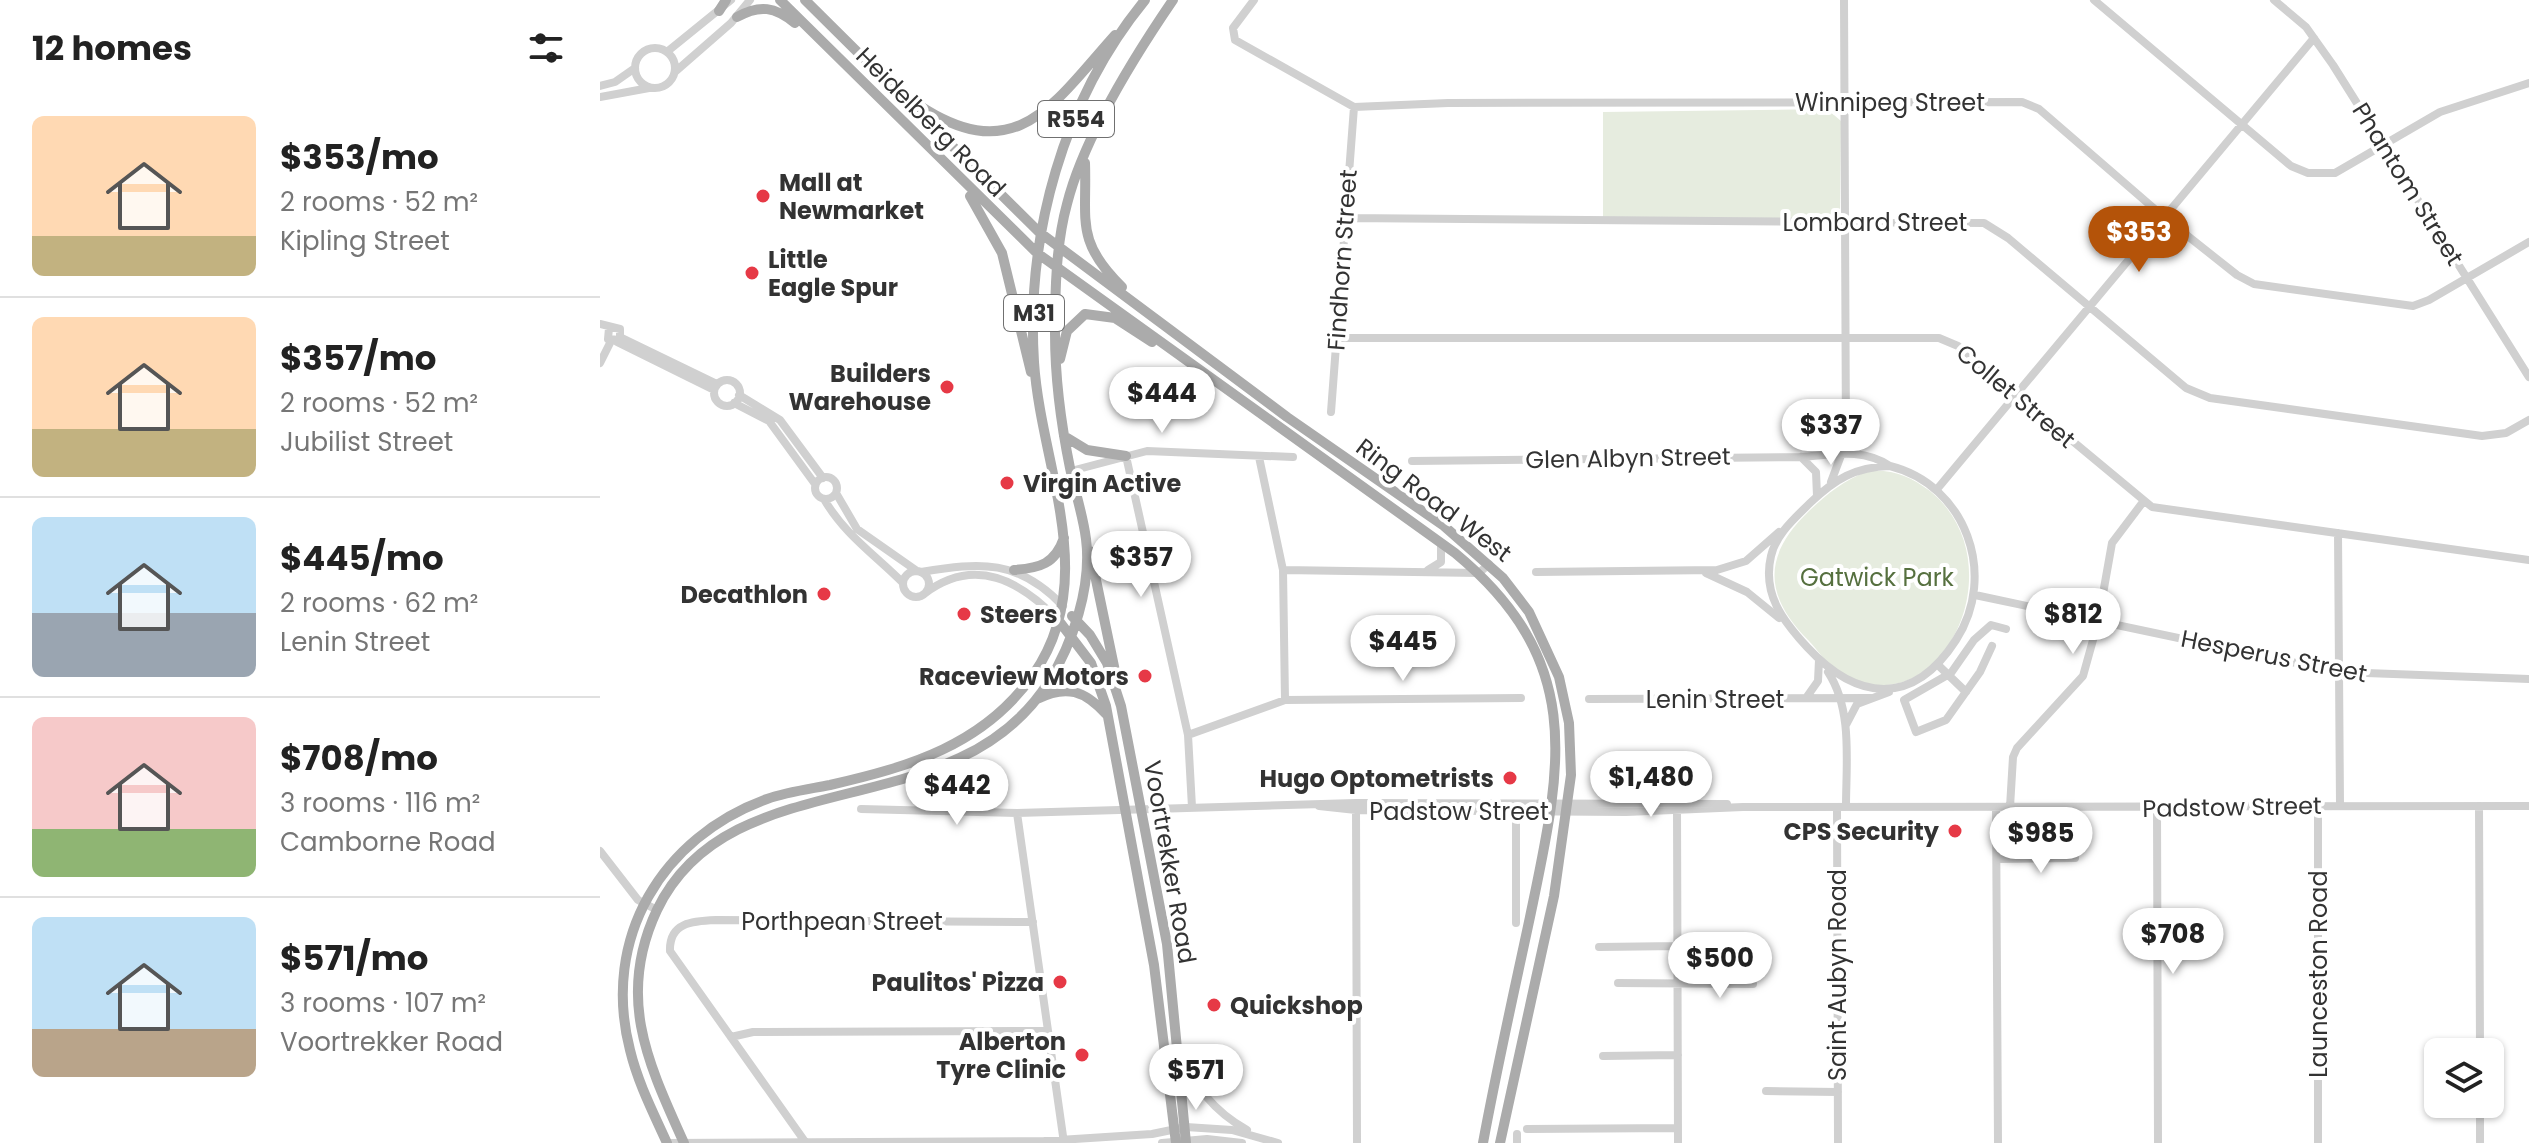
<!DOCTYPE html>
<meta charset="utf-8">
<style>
body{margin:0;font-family:Poppins,sans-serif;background:#f2f2f2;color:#222;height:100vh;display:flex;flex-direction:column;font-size:30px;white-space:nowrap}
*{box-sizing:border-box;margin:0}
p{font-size:26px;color:#767676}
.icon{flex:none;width:44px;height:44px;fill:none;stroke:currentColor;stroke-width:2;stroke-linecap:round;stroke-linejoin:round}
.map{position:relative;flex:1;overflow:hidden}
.panel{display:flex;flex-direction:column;background:#fff;width:600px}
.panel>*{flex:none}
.buttons{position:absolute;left:1824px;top:1038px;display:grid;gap:16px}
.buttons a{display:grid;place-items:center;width:80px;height:80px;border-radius:12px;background:#fff;box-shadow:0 2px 6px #0004;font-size:40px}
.price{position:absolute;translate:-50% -68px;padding:0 18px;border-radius:28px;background:#fff;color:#222;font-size:26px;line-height:52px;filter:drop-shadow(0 2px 4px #0008)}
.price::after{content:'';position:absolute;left:50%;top:48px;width:24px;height:18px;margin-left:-12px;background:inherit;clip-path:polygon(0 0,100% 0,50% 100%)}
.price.current{background:#b45309;color:#fff}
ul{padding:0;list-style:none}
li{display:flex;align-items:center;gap:24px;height:200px;padding:0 32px}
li+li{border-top:2px solid #e0e0e0}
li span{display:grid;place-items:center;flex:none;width:224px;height:160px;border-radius:12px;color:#555}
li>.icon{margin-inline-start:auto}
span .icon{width:96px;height:96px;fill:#fffc;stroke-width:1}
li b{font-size:34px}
h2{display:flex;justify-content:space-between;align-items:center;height:96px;padding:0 32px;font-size:34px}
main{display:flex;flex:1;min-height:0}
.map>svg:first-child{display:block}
.green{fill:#e6ecdf}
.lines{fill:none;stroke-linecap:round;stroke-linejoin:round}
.minor{stroke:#d0d0d0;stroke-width:8}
.major{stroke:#ababab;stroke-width:10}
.poi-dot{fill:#e63946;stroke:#fff;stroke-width:3}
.labels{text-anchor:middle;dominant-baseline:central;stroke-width:8;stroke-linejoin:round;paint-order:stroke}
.shield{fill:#fff;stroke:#707070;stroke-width:2}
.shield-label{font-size:22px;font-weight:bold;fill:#333}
.street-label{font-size:24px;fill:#333;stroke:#fff}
.poi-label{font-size:24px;font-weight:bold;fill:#333;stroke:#fff;text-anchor:end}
.park-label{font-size:24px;fill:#56703f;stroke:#fff}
</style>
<main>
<section class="panel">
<h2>12 homes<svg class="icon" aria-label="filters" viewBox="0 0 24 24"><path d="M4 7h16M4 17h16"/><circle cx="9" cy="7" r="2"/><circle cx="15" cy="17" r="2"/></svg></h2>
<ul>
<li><span style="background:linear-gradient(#ffd9b3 75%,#c2b280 0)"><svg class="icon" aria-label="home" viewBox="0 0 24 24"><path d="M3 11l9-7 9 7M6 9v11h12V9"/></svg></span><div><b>$353/mo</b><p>2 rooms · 52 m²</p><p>Kipling Street</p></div></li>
<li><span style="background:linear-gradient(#ffd9b3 70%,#c2b280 0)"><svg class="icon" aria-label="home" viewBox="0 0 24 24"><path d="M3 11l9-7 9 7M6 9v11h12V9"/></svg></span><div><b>$357/mo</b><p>2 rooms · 52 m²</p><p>Jubilist Street</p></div></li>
<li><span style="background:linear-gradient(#bfe0f5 60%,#9aa5b1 0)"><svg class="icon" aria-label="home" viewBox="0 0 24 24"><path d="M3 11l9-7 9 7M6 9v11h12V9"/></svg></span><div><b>$445/mo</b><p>2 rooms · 62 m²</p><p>Lenin Street</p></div></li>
<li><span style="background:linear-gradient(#f6c9c9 70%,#8fb573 0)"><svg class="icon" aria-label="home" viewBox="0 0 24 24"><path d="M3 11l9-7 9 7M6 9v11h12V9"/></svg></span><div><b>$708/mo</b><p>3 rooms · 116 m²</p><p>Camborne Road</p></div></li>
<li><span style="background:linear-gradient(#bfe0f5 70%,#b9a48a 0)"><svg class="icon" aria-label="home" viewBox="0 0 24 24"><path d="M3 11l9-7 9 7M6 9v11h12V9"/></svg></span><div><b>$571/mo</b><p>3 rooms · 107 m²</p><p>Voortrekker Road</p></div></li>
</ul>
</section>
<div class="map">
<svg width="1929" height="1143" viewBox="0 0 1929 1143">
<rect width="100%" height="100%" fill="#fff"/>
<path class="green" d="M 1227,109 L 1241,121 L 1240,209 L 1232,219 L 1003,219 L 1003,112 Z
M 1268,471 C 1293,469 1310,476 1330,491 C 1420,564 1340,734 1238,672 C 1227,665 1218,650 1209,641 C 1164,596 1162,556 1209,511 C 1228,493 1243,481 1268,471 Z"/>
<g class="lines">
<path class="minor" d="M 654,0 L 633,28 L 635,40 L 754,107 L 848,103 L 1422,102 L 1439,109 L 1565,218 L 1637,275 L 1654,284 L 1813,306 L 1829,300 L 1929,242
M 1494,0 L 1691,166 L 1708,173 L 1735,173 L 1840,112 L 1929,83
M 1674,0 L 1706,27 L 1733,65 L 1929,377
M35 68a20 20 0 1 1 40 0a20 20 0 1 1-40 0Z
M 68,51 L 131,0
M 76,71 L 131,23 L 150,0
M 0,86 L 15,82 L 35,68
M 0,97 L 49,88
M 746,218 L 1384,223 L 1408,238 L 1586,388 L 1610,398 L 1882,436 L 1906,433 L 1929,420
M 0,324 L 20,329 L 20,340 L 8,339 L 9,328
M 22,338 L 117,384
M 736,338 L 1339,338 L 1358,346 L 1552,507 L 1929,560
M 17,342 L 114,390
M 0,363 L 11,341
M114 393a13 13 0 1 1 26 0a13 13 0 1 1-26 0Z
M 139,395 L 180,420 L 223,478
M 134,403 L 169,421 L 215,484
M 731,412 L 754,107
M 526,456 L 588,735 L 592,807
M 659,457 L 683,570 L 685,700
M 1201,457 L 1216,472 L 1217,496
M 812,461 L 1200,457 C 1232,455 1261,447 1290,466
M 1290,466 C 1366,485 1398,575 1356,640 C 1313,707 1257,701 1207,647 C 1183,621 1162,594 1171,556 C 1176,534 1195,518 1210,503 C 1235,479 1255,467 1290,466 Z
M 471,471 L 547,451 L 693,457
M215 488a11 11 0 1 1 22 0a11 11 0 1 1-22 0Z
M 1231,482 L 1246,442 L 1244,0
M 1338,488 L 1714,38
M 236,493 L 257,529 L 317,571
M 224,499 C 244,534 275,555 302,582
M 1738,533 L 1740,805
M 683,570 L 879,573 L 889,564
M 828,570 L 841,562 L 841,544
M303 584a13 13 0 1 1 26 0a13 13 0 1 1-26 0Z
M 321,572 C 381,562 418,559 463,606
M 936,572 L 1117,570 L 1146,561 L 1179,532
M 1106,573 L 1147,592 L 1179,618
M 324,594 C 375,555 421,581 459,621
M 1375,595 L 1739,672 L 1929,679
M 1392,646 L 1380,672 L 1346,720 L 1316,732 L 1304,700 L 1351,673 L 1374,640 L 1391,625 L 1406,629
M 1337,664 L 1366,692
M 1228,672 C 1253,710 1246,763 1246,807
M 1206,698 L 1218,681 L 1219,660
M 989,699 L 1271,698
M 1246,725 L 1257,704 L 1289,692
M 588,735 L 685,700 L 921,698
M 719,806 L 756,810 L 1026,812 L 1143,807 L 1929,806
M 1718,806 L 1718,1143
M 1879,806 L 1880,1052
M 1077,807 L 1078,1143
M 1237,807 L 1238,1143
M 1396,807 L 1398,1143
M 1410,807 L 1413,757 L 1417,748 L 1483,676 L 1498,622 L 1512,543 L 1543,502
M 756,808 L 757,1143
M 1557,808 L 1558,1143
M 261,809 L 417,813 L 756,803 L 1127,804
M 916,811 L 916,923
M 417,813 L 464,1143
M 0,851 L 38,900 L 57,910
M 1397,859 L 1475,858
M 999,947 L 1078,946
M 1018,983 L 1153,984
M 131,1037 L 153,1032 L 447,1031
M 579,1052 C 597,1088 612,1110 647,1130
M 1003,1056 L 1078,1055
M 1166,1091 L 1238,1092
M 1880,1104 L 1880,1143
M 927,1129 L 1078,1128
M 917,1134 L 917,1143
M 66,1143 L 444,1141 L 552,1134 L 586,1127 L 632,1130 L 678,1143
M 206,1143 L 70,951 C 69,922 93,921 116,920 L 433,922
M 562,1143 L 607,1139 L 642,1143"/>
<path class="major" d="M 180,0 L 437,253 L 855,553 C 988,663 961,768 930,917 C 914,992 897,1067 883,1143
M 205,0 L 439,232 L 687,417 L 844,526 L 903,578 L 929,612 L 959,677 L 969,723 L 971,775 L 954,896 L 900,1143
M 119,11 L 126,0
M 137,17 C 160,4 175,7 195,23
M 320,106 C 417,169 454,103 515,35
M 485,163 C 487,221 475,241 522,287
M 370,196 L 402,253 L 431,372
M 460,359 L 467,331 L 485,314 L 515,318 L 552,342
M 464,436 L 487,450 L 526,456
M 490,551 L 516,676
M 414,570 C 440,568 455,564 464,538
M 472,616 L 490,635 L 507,663 L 521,706 L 567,944 L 586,1143
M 459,621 L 491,663 L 506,706 L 554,965 L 576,1143
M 437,699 C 467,684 485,691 506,714
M 67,1143 C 53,1112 38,1083 30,1050 C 1,938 62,837 167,799 C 187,792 210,789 230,785 C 309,767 384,745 433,675 C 501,578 441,468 434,362 C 426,235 463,100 545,0
M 84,1143 C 48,1063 16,997 57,910 C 130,757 354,830 448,683 C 473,643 492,586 486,539 C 483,515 475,492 470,468 C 461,424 455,378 455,333 C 455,291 456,244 467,204 C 484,137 534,57 573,0"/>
</g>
<g class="poi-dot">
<circle cx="163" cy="196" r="8"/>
<circle cx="152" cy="273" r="8"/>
<circle cx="347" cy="387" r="8"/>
<circle cx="407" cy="483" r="8"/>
<circle cx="224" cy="594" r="8"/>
<circle cx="364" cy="614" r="8"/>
<circle cx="545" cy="676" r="8"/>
<circle cx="910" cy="778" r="8"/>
<circle cx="1355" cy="831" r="8"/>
<circle cx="460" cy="982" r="8"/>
<circle cx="614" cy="1005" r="8"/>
<circle cx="482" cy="1055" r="8"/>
</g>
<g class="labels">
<g class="shield">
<rect x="438" y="101" width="76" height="36" rx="6"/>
<rect x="404" y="295" width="60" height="36" rx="6"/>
</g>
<g class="shield-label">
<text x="476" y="119">R554</text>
<text x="434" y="313">M31</text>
</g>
<g class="street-label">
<text x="1290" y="102">Winnipeg Street</text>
<text transform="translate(331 122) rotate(45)">Heidelberg Road</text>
<text transform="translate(1808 184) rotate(58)">Phantom Street</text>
<text x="1275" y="222">Lombard Street</text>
<text transform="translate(742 260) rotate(-86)">Findhorn Street</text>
<text transform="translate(1416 396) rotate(40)">Collet Street</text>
<text transform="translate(1028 458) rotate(-1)">Glen Albyn Street</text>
<text transform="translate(834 500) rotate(37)">Ring Road West</text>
<text transform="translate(1674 656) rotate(11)">Hesperus Street</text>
<text x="1115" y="699">Lenin Street</text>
<text transform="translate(1632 807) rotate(-1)">Padstow Street</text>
<text x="859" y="811">Padstow Street</text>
<text transform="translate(570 862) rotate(80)">Voortrekker Road</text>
<text x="242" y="921">Porthpean Street</text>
<text transform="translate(1718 974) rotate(-90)">Launceston Road</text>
<text transform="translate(1237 975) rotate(-90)">Saint Aubyn Road</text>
</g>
<g class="poi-label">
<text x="179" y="182" text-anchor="start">Mall at<tspan x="179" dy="28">Newmarket</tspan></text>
<text x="168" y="259" text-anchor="start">Little<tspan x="168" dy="28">Eagle Spur</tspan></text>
<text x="331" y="373">Builders<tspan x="331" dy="28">Warehouse</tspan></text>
<text x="423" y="483" text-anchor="start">Virgin Active</text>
<text x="208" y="594">Decathlon</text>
<text x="380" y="614" text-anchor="start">Steers</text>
<text x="529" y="676">Raceview Motors</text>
<text x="894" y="778">Hugo Optometrists</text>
<text x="1339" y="831">CPS Security</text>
<text x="444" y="982">Paulitos' Pizza</text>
<text x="630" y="1005" text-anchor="start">Quickshop</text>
<text x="466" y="1041">Alberton<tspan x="466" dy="28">Tyre Clinic</tspan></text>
</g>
<g class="park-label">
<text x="1277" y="577">Gatwick Park</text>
</g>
</g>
</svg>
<div class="buttons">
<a><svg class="icon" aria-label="layers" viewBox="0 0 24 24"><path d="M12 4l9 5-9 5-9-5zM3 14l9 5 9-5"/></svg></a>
</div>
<b class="price current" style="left:1539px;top:274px">$353</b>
<b class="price" style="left:562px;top:435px">$444</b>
<b class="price" style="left:1231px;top:467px">$337</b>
<b class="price" style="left:541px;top:599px">$357</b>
<b class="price" style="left:1473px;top:656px">$812</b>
<b class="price" style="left:803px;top:683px">$445</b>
<b class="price" style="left:1051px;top:819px">$1,480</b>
<b class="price" style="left:357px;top:827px">$442</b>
<b class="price" style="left:1441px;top:875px">$985</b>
<b class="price" style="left:1573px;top:976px">$708</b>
<b class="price" style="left:1120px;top:1000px">$500</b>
<b class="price" style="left:596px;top:1112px">$571</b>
</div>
</main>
